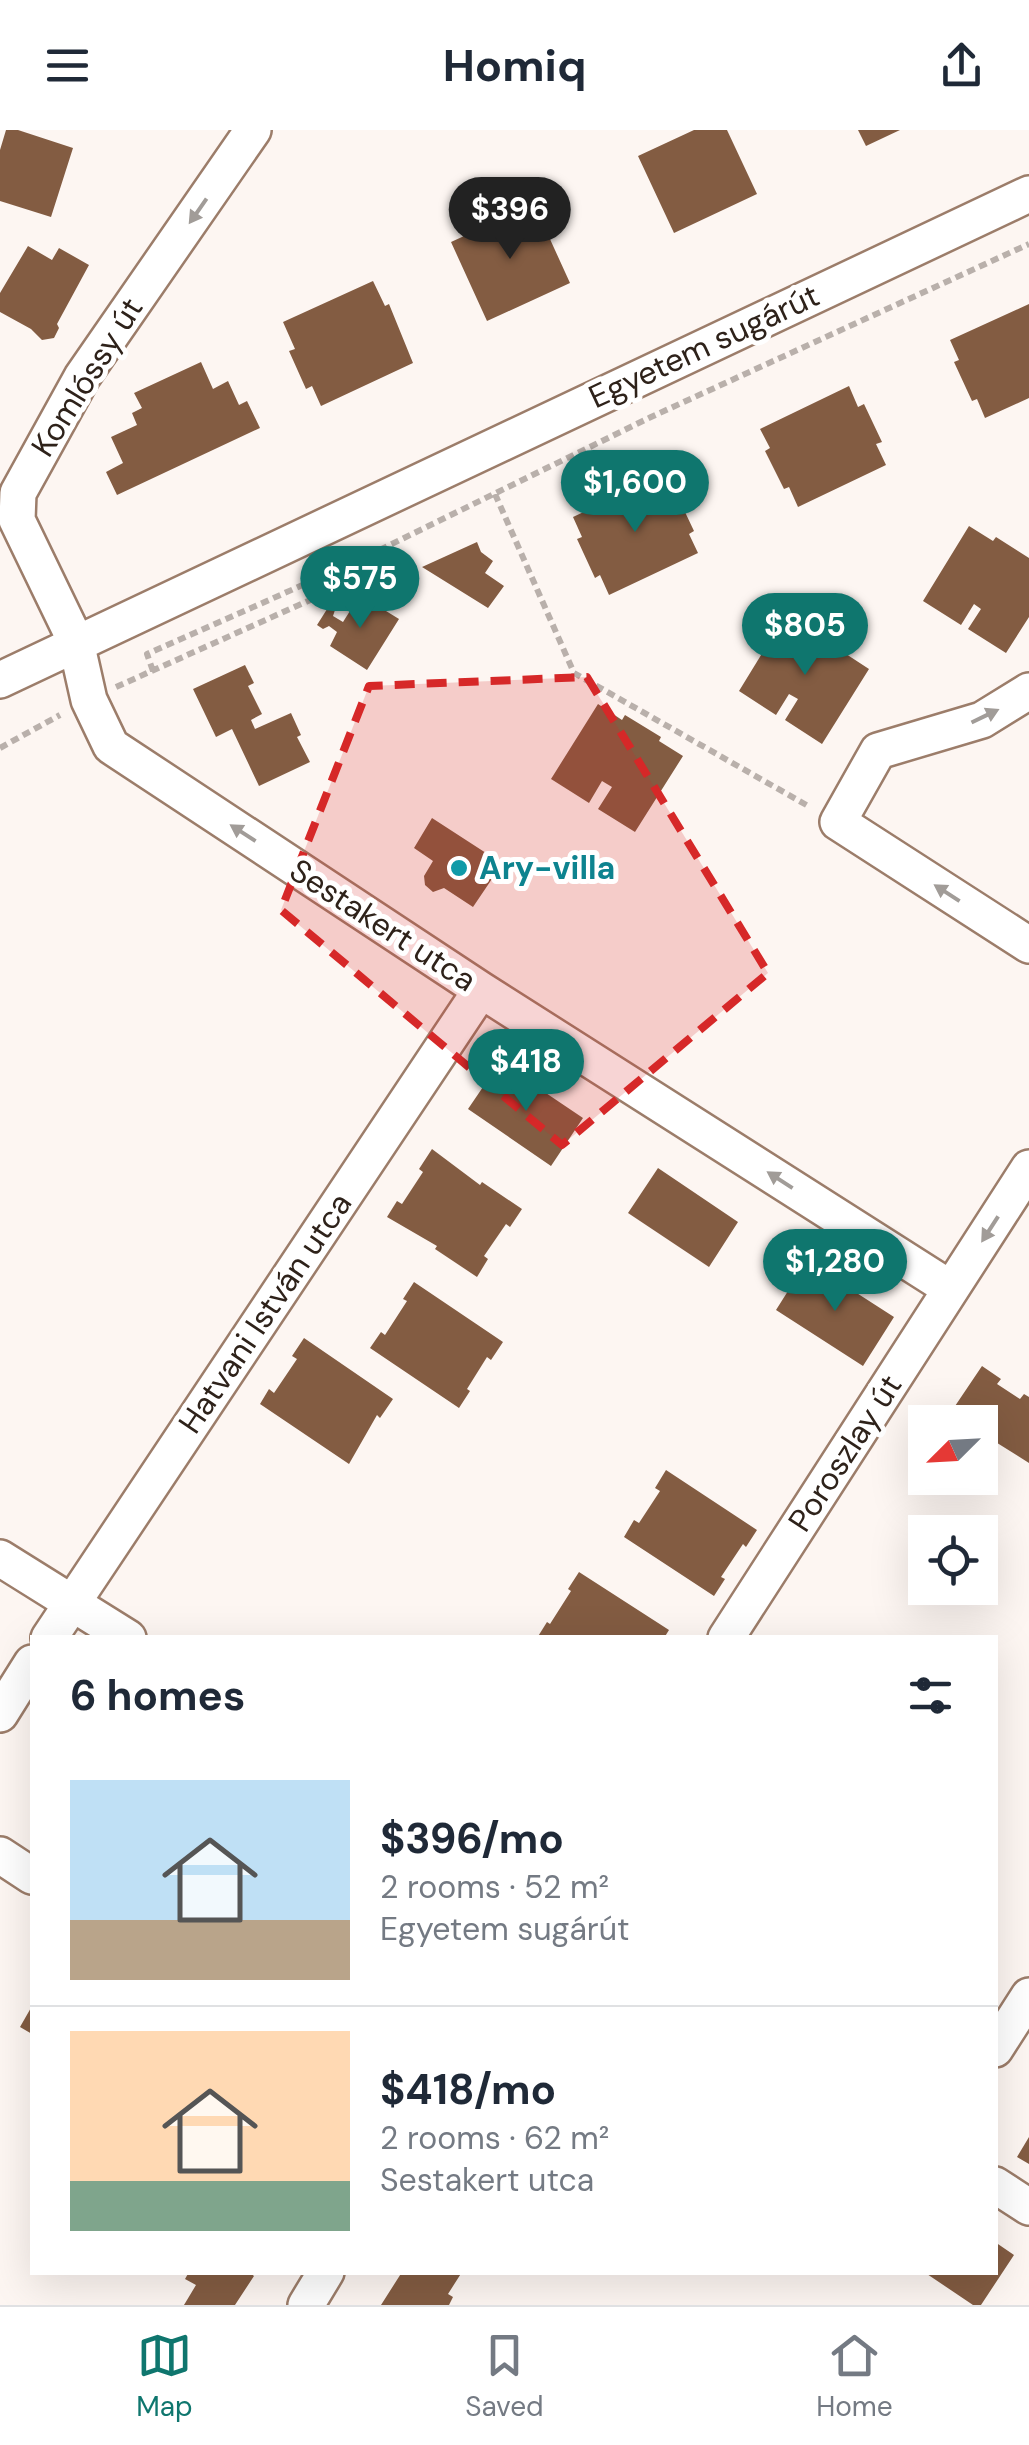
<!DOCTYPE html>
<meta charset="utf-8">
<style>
body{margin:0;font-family:"DM Sans",sans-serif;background:#f2f2f3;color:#1f2937;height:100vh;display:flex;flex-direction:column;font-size:38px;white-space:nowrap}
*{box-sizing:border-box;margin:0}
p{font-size:32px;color:#747a83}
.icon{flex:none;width:55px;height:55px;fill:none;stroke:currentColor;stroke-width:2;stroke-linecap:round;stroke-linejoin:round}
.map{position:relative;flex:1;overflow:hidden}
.sheet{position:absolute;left:30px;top:1505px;width:968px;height:640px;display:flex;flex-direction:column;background:#fff;border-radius:0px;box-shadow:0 10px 40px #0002}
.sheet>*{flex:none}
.needle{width:65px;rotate:246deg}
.tools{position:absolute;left:908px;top:1275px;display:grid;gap:20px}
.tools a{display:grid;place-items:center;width:90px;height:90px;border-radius:0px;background:#fff;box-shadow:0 10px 40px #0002;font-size:50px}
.price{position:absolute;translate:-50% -85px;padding:0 22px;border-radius:35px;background:#0f766e;color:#fff;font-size:32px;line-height:65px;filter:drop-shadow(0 2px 5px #0008)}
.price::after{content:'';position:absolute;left:50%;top:60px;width:30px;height:22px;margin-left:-15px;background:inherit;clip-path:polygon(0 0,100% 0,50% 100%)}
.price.on{background:#222;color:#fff}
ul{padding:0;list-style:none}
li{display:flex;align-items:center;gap:30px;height:250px;padding:0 40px}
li+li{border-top:2px solid #e0e1e3}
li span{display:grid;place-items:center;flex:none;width:280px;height:200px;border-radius:0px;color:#555}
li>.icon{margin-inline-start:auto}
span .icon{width:120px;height:120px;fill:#fffc;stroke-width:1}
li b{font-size:42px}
h2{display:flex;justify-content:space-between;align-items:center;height:120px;padding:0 40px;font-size:42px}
header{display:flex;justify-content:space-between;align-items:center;height:130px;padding:0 40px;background:#fff;font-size:45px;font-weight:700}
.dock{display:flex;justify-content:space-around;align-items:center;height:140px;border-top:2px solid #e0e1e3;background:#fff;font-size:28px;color:#747a83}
.dock a{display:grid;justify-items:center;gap:5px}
.dock .on{color:#0f766e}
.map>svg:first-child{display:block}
.building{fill:#835c42}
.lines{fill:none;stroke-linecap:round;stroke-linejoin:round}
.minor-casing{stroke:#9c7d6a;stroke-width:40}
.path{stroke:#b9b0ab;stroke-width:6;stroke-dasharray:8 5;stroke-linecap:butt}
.minor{stroke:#fff;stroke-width:35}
.oneway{fill:#a19c98}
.marked{fill:#d62828;fill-opacity:0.2;stroke:#d62828;stroke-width:8;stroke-dasharray:20 12;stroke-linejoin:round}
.culture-dot{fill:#0f9aa8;stroke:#fff;stroke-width:4}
.labels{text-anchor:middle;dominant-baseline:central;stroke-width:10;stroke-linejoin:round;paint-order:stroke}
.street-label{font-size:32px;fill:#2e221a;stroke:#fff}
.culture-label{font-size:32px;font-weight:bold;fill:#0d838f;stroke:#fff;text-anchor:start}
</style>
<header><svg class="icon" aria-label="menu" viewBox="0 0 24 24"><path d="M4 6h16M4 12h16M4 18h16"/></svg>Homiq<svg class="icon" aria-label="share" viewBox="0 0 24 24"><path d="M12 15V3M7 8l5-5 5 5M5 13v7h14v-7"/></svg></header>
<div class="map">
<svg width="1029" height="2175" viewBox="0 0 1029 2175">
<rect width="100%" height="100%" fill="#fdf6f2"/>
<path class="building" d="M 6,0 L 18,0 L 73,18 L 51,87 L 0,71 L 0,20 Z
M 694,0 L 727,0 L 757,64 L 674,103 L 638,26 Z
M 858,0 L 900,0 L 866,16 Z
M 534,74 L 570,153 L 487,191 L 451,112 Z
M 28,116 L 52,130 L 59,118 L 89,135 L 57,194 L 59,198 L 54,208 L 42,210 L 31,199 L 0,182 L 0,163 Z
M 373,151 L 385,176 L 389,174 L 413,233 L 321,276 L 312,256 L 306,259 L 289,221 L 295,219 L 283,192 Z
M 1029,174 L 1029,268 L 985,288 L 977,269 L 972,271 L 954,232 L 959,230 L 950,210 Z
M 201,232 L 213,259 L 228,251 L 239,275 L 247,271 L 260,298 L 117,365 L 106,342 L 123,333 L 111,307 L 137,295 L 132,283 L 142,278 L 134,263 Z
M 849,256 L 858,277 L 864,274 L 882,312 L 876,314 L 886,335 L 798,377 L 789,357 L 784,359 L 765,321 L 770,318 L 760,299 Z
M 662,345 L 671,365 L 676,363 L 694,401 L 689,404 L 698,423 L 609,465 L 600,445 L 595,448 L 577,409 L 582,407 L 573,387 Z
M 969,396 L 993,411 L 996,407 L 1029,428 L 1029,487 L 1006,523 L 968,499 L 981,479 L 974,474 L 961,495 L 923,471 Z
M 477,412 L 481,422 L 493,431 L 485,443 L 504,456 L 488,478 L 422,437 Z
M 360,465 L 399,489 L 367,540 L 330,516 L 337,502 L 329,496 L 323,499 L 317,495 L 329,476 L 335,480 L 333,486 L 343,492 Z
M 785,486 L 810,501 L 812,498 L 848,520 L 846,524 L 869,539 L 822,614 L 785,590 L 798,569 L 789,564 L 776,585 L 739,561 Z
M 245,535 L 254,553 L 248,556 L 262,584 L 251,590 L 255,599 L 291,583 L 301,605 L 297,607 L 310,632 L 259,656 L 232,599 L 216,607 L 193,559 Z
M 598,574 L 622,590 L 625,585 L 661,607 L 659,611 L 683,626 L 635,702 L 598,679 L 612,657 L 602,651 L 589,673 L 551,649 Z
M 432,688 L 486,723 L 480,733 L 496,743 L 473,777 L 444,758 L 433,762 L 425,755 L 424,746 L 433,731 L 414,718 Z
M 500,932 L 583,988 L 551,1036 L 468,979 Z
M 432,1019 L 480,1055 L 482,1052 L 522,1079 L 510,1097 L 506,1094 L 484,1126 L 488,1129 L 477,1147 L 435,1119 L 437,1116 L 387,1087 L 397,1071 L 402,1074 L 423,1042 L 419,1039 Z
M 658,1038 L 738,1092 L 709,1137 L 628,1083 Z
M 807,1131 L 894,1187 L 863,1236 L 776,1180 Z
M 414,1152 L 503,1212 L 491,1230 L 487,1227 L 467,1259 L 470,1261 L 459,1278 L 370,1218 L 381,1202 L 385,1205 L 407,1171 L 403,1169 Z
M 304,1208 L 393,1269 L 380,1288 L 377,1285 L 349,1334 L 260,1274 L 269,1259 L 274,1263 L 297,1229 L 292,1226 Z
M 982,1236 L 1001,1249 L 997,1254 L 1020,1269 L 1024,1264 L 1029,1267 L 1029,1333 L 994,1311 L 992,1314 L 980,1306 L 980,1292 L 967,1292 L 951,1282 Z
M 666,1340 L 757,1400 L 746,1417 L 743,1414 L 721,1447 L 725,1449 L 714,1466 L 624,1407 L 634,1390 L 639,1393 L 660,1361 L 655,1358 Z
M 579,1442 L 669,1500 L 664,1508 L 537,1508 L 547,1492 L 550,1494 L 571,1461 L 568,1459 Z
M 32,1876 L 32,1904 L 20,1897 Z
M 1029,2007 L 1029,2034 L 1017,2027 Z
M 995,2112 L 1014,2125 L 981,2175 L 973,2175 L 924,2142 L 995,2142 Z
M 189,2142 L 249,2142 L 254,2146 L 235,2175 L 184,2175 L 196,2155 L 185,2149 Z
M 402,2142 L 462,2142 L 448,2164 L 453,2167 L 449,2175 L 381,2175 Z"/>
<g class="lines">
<defs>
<path id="minor" d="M 253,0 L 82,247 L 18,363 L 17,390 L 76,512 L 89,570 L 111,616 L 481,860 L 951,1159
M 0,550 L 1029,64
M 1029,561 L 982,590 L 878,621 L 838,692 L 1029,815
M 0,1428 L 128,1508
M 49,1508 L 481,860
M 726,1508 L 1029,1038
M 0,1584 L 32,1533
M 0,1725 L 32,1746
M 995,1919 L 1029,1866
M 995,2055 L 1029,2077
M 306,2175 L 326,2142"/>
</defs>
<use href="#minor" class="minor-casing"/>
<path class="path" d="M 495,364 L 574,543 L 810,677
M 153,541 L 147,524 L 357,431 L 651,287 L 1029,114
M 116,557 L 319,466 L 352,436
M 0,618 L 60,585"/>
<use href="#minor" class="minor"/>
</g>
<defs><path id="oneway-solid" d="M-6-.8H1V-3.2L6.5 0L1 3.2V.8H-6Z" transform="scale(2.5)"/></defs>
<g class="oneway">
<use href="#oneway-solid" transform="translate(198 81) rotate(125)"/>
<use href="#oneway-solid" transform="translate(985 586) rotate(-26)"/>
<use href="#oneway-solid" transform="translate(243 703) rotate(-147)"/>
<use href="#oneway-solid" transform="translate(947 763) rotate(-147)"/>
<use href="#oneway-solid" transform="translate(780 1050) rotate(-147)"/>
<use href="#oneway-solid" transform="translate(990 1099) rotate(123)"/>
</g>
<path class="marked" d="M 587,547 L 768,843 L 562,1015 L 281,780 L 369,556 Z"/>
<circle class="culture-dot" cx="459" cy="738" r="10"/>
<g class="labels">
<g class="street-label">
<text transform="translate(704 216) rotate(-25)">Egyetem sugárút</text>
<text transform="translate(87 247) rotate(-58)">Komlóssy út</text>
<text transform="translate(383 795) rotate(33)">Sestakert utca</text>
<text transform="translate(265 1183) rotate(-56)">Hatvani István utca</text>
<text transform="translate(845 1323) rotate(-57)">Poroszlay út</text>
</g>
<g class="culture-label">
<text x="479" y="738">Ary-villa</text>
</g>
</g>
</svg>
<div class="tools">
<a><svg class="needle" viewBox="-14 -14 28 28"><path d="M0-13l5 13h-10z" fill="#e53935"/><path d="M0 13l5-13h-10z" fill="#747a83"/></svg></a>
<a><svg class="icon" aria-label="locate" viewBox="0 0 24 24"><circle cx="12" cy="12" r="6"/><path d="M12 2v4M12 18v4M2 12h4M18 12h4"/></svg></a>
</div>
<b class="price on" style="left:510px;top:132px">$396</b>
<b class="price" style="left:635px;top:405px">$1,600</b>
<b class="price" style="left:360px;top:501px">$575</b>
<b class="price" style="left:805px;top:548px">$805</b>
<b class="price" style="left:526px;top:984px">$418</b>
<b class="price" style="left:835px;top:1184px">$1,280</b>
<section class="sheet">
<h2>6 homes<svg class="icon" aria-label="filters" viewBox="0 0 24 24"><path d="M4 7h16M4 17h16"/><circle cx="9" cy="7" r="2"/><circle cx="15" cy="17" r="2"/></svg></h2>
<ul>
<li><span style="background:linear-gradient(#bfe0f5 70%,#b9a48a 0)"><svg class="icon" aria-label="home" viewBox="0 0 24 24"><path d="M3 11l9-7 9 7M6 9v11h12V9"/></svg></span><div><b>$396/mo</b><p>2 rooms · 52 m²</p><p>Egyetem sugárút</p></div></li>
<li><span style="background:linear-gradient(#ffd9b3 75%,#7fa58c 0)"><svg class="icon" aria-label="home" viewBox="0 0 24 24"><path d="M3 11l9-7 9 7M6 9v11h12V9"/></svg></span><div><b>$418/mo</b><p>2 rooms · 62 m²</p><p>Sestakert utca</p></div></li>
</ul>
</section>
</div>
<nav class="dock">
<a class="on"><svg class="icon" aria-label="map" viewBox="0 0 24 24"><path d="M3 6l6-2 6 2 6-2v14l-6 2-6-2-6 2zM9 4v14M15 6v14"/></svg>Map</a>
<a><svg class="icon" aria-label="saved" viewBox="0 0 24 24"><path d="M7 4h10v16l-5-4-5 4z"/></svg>Saved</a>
<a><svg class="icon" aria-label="home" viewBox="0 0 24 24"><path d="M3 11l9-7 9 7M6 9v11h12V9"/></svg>Home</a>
</nav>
